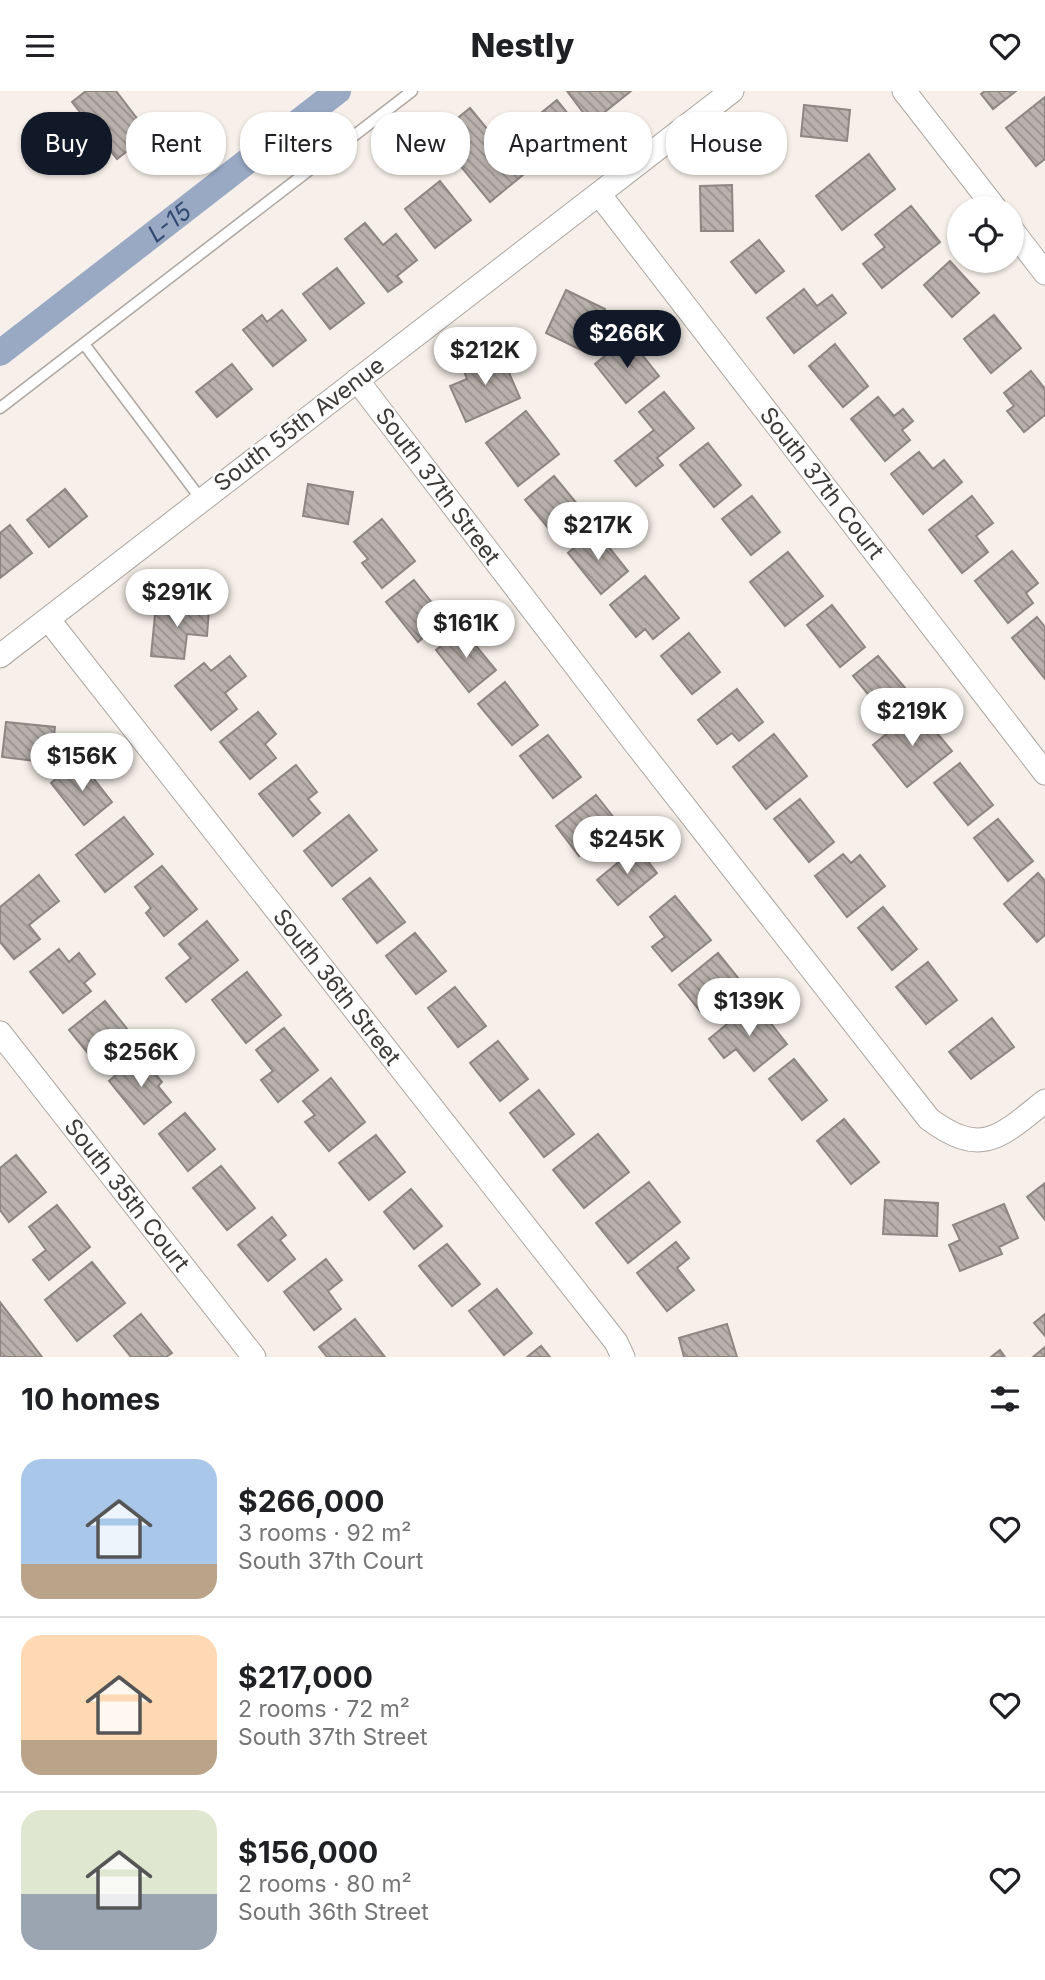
<!DOCTYPE html>
<meta charset="utf-8">
<style>
body{margin:0;font-family:Inter,sans-serif;background:#f6f6f6;color:#202124;height:100vh;display:flex;flex-direction:column;font-size:26px;white-space:nowrap}
*{box-sizing:border-box;margin:0}
p{font-size:23px;color:#757577}
.icon{flex:none;width:38px;height:38px;fill:none;stroke:currentColor;stroke-width:2;stroke-linecap:round;stroke-linejoin:round}
.map{position:relative;height:1266px;overflow:hidden}
.drawer{display:flex;flex-direction:column;background:#fff;flex:1}
.drawer>*{flex:none}
.hud{position:absolute;left:21px;top:21px;width:1004px;height:63px;display:flex;gap:14px}
.tools{position:absolute;left:947px;top:105px;display:grid;gap:14px}
.tools a{display:grid;place-items:center;width:77px;height:77px;border-radius:50%;background:#fff;box-shadow:0 2px 5px #0004;font-size:35px}
.price{position:absolute;translate:-50% -60px;padding:0 16px;border-radius:24px;background:#fff;color:#222;font-size:23px;line-height:46px;filter:drop-shadow(0 2px 4px #0008)}
.price::after{content:'';position:absolute;left:50%;top:42px;width:21px;height:16px;margin-left:-10px;background:inherit;clip-path:polygon(0 0,100% 0,50% 100%)}
.price.selected{background:#111827;color:#fff}
ul{padding:0;list-style:none}
li{display:flex;align-items:center;gap:21px;height:175px;padding:0 21px}
li+li{border-top:2px solid #e0e0e0}
li span{display:grid;place-items:center;flex:none;width:196px;height:140px;border-radius:21px;color:#555}
li>.icon{margin-inline-start:auto}
span .icon{width:84px;height:84px;fill:#fffc;stroke-width:1}
li b{font-size:30px}
h2{display:flex;justify-content:space-between;align-items:center;height:84px;padding:0 21px;font-size:30px}
.tag{padding:0 24px;border-radius:28px;background:#fff;box-shadow:0 2px 5px #0004;font-size:24px;line-height:63px}
.tag.selected{background:#111827;color:#fff}
header{display:flex;justify-content:space-between;align-items:center;height:91px;padding:0 21px;background:#fff;font-size:32px;font-weight:800}
.map>svg:first-child{display:block}
.lines{fill:none;stroke-linecap:round;stroke-linejoin:round}
.canal{stroke:#99a9c4;stroke-width:26}
.building{fill:url(#building-back-hatch);stroke:#8d8681;stroke-width:2}
.lane-casing{stroke:#ada6a1;stroke-width:13}
.street-casing{stroke:#ada6a1;stroke-width:25}
.lane{stroke:#fff;stroke-width:10}
.street{stroke:#fff;stroke-width:23}
.labels{text-anchor:middle;dominant-baseline:central;stroke-width:5;stroke-linejoin:round;paint-order:stroke}
.street-label{font-size:23px;fill:#3c3937;stroke:#fefefe}
.water-label{font-size:24px;font-style:italic;fill:#314970;stroke:#fefefe}
</style>
<header><svg class="icon" aria-label="menu" viewBox="0 0 24 24"><path d="M4 6h16M4 12h16M4 18h16"/></svg>Nestly<svg class="icon" aria-label="heart" viewBox="0 0 24 24"><path d="M12 20l-8-8c-3-5 5-10 8-4 3-6 11-1 8 4z"/></svg></header>
<div class="map">
<svg width="1045" height="1266" viewBox="0 0 1045 1266">
<defs>
<pattern id="building-back-hatch" width="6" height="6" patternUnits="userSpaceOnUse" patternTransform="scale(1.75)"><rect width="6" height="6" fill="#b8b1ac"/><path d="M-1 5l2 2M0 0l6 6M5-1l2 2" fill="none" stroke="#97918d"/></pattern>
</defs>
<rect width="100%" height="100%" fill="#f7f0ea"/>
<g class="lines">
<path class="canal" id="s1" d="M 0,262 L 338,0"/>
</g>
<path class="building" d="M 86,0 L 116,0 L 149,43 L 117,68 L 72,11 Z
M 567,0 L 631,0 L 591,32 Z
M 985,0 L 1016,0 L 993,18 L 981,3 Z
M 1045,6 L 1045,68 L 1036,75 L 1006,37 Z
M 557,9 L 581,39 L 539,73 L 515,43 Z
M 804,14 L 850,19 L 847,50 L 801,45 Z
M 470,17 L 524,83 L 490,111 L 436,45 Z
M 869,63 L 895,98 L 842,139 L 816,105 Z
M 440,90 L 471,129 L 435,157 L 405,118 Z
M 732,94 L 733,140 L 701,140 L 700,95 Z
M 911,115 L 940,151 L 882,197 L 863,173 L 885,156 L 875,144 Z
M 365,132 L 383,154 L 396,143 L 417,169 L 397,185 L 402,191 L 388,201 L 345,148 Z
M 759,149 L 784,180 L 756,202 L 731,171 Z
M 950,170 L 979,202 L 952,226 L 924,194 Z
M 337,177 L 364,212 L 330,238 L 303,203 Z
M 804,198 L 817,215 L 832,204 L 846,222 L 794,262 L 767,227 Z
M 566,199 L 605,218 L 585,261 L 546,242 Z
M 282,219 L 306,249 L 273,275 L 243,239 L 262,224 L 267,231 Z
M 994,224 L 1021,257 L 991,282 L 964,248 Z
M 628,246 L 659,285 L 626,312 L 595,273 Z
M 835,253 L 868,295 L 843,316 L 809,275 Z
M 499,259 L 520,307 L 466,331 L 450,295 L 467,288 L 462,275 Z
M 232,273 L 252,298 L 217,326 L 196,301 Z
M 1031,280 L 1045,298 L 1045,324 L 1024,341 L 1007,320 L 1014,315 L 1004,302 Z
M 664,301 L 694,337 L 657,367 L 663,374 L 636,395 L 615,370 L 654,339 L 639,321 Z
M 878,306 L 894,325 L 903,318 L 913,330 L 902,339 L 910,349 L 885,370 L 851,328 Z
M 526,320 L 559,363 L 518,395 L 486,352 Z
M 708,352 L 741,394 L 714,416 L 680,374 Z
M 919,361 L 933,378 L 944,369 L 962,391 L 923,423 L 891,383 Z
M 554,385 L 588,426 L 558,449 L 525,409 Z
M 308,393 L 353,401 L 348,433 L 303,425 Z
M 65,398 L 87,425 L 49,456 L 27,429 Z
M 752,405 L 780,441 L 751,464 L 722,428 Z
M 972,405 L 993,432 L 976,445 L 988,461 L 962,482 L 929,439 Z
M 382,428 L 415,470 L 382,497 L 362,472 L 368,468 L 354,451 Z
M 10,434 L 32,462 L 0,487 L 0,442 Z
M 595,439 L 628,480 L 601,503 L 568,462 Z
M 1012,460 L 1038,492 L 1026,502 L 1033,512 L 1008,532 L 975,490 Z
M 788,461 L 823,505 L 785,535 L 750,491 Z
M 645,485 L 679,527 L 653,548 L 645,538 L 636,546 L 610,514 Z
M 414,489 L 445,528 L 418,551 L 386,511 Z
M 156,513 L 209,518 L 207,545 L 187,543 L 184,568 L 151,565 Z
M 832,514 L 865,556 L 840,576 L 807,534 Z
M 1037,526 L 1045,536 L 1045,588 L 1012,547 Z
M 462,538 L 496,579 L 469,601 L 436,559 Z
M 689,542 L 720,581 L 692,603 L 661,565 Z
M 230,565 L 246,585 L 225,602 L 237,618 L 211,639 L 175,595 L 204,572 L 211,580 Z
M 878,565 L 911,604 L 886,625 L 853,585 Z
M 505,591 L 538,634 L 512,654 L 478,613 Z
M 737,598 L 763,631 L 739,650 L 732,642 L 717,653 L 698,629 Z
M 917,618 L 952,660 L 907,696 L 873,654 Z
M 258,621 L 276,643 L 265,653 L 276,667 L 250,688 L 220,651 Z
M 6,631 L 55,636 L 51,672 L 2,666 Z
M 774,643 L 807,685 L 766,718 L 733,676 Z
M 548,644 L 581,686 L 553,707 L 520,665 Z
M 79,669 L 112,711 L 84,734 L 51,692 Z
M 960,672 L 993,714 L 968,734 L 934,692 Z
M 296,674 L 317,701 L 308,708 L 320,722 L 293,745 L 259,703 Z
M 596,704 L 619,733 L 579,765 L 556,735 Z
M 800,708 L 834,751 L 809,771 L 774,728 Z
M 349,724 L 377,759 L 332,795 L 304,760 Z
M 124,726 L 153,763 L 105,801 L 76,764 Z
M 998,728 L 1033,770 L 1008,790 L 974,747 Z
M 637,756 L 657,782 L 618,814 L 597,789 Z
M 843,763 L 851,772 L 860,764 L 885,795 L 847,826 L 815,785 Z
M 162,775 L 197,818 L 164,845 L 146,822 L 151,817 L 135,796 Z
M 1038,782 L 1045,790 L 1045,844 L 1037,851 L 1004,813 Z
M 39,784 L 59,810 L 29,834 L 40,848 L 14,868 L 0,851 L 0,816 Z
M 370,787 L 405,831 L 377,852 L 343,808 Z
M 675,805 L 711,849 L 672,880 L 652,856 L 665,846 L 650,826 Z
M 883,816 L 917,858 L 892,879 L 858,837 Z
M 207,830 L 238,869 L 186,911 L 166,887 L 191,867 L 179,853 Z
M 415,842 L 446,880 L 416,903 L 386,865 Z
M 59,858 L 69,871 L 79,862 L 95,883 L 84,892 L 91,900 L 63,922 L 30,881 Z
M 718,862 L 747,898 L 723,917 L 715,908 L 700,920 L 679,894 Z
M 928,871 L 957,909 L 926,933 L 896,896 Z
M 247,881 L 281,924 L 246,952 L 212,909 Z
M 455,896 L 486,935 L 458,956 L 428,917 Z
M 105,910 L 135,948 L 99,976 L 69,939 Z
M 754,911 L 787,953 L 754,980 L 736,958 L 724,967 L 709,948 Z
M 992,927 L 1014,956 L 971,988 L 949,961 Z
M 284,937 L 318,979 L 278,1011 L 261,989 L 273,980 L 256,959 Z
M 498,950 L 528,988 L 500,1010 L 470,972 Z
M 140,964 L 162,991 L 158,995 L 171,1011 L 144,1033 L 109,990 Z
M 794,968 L 827,1009 L 802,1029 L 769,988 Z
M 331,987 L 365,1031 L 329,1060 L 305,1031 L 315,1024 L 303,1010 Z
M 539,999 L 574,1043 L 544,1066 L 510,1022 Z
M 185,1022 L 215,1058 L 188,1080 L 159,1043 Z
M 844,1028 L 879,1071 L 851,1093 L 817,1050 Z
M 598,1043 L 629,1081 L 584,1117 L 553,1079 Z
M 376,1044 L 405,1081 L 369,1109 L 339,1072 Z
M 16,1064 L 46,1101 L 9,1131 L 0,1119 L 0,1077 Z
M 221,1075 L 255,1117 L 227,1139 L 193,1097 Z
M 649,1091 L 680,1131 L 628,1172 L 596,1132 Z
M 1045,1092 L 1045,1129 L 1027,1106 Z
M 411,1098 L 442,1135 L 414,1158 L 384,1121 Z
M 885,1109 L 938,1112 L 937,1145 L 883,1143 Z
M 1004,1113 L 1018,1147 L 999,1156 L 1002,1163 L 960,1180 L 949,1154 L 960,1149 L 953,1134 Z
M 57,1114 L 90,1156 L 49,1189 L 33,1169 L 46,1159 L 29,1136 Z
M 272,1126 L 286,1144 L 280,1149 L 295,1168 L 268,1190 L 238,1154 Z
M 676,1151 L 689,1167 L 677,1177 L 694,1199 L 667,1220 L 637,1182 Z
M 447,1153 L 480,1193 L 452,1215 L 419,1175 Z
M 326,1168 L 342,1189 L 328,1200 L 341,1218 L 314,1239 L 284,1201 Z
M 92,1171 L 125,1212 L 77,1250 L 45,1209 Z
M 497,1198 L 532,1242 L 504,1264 L 469,1220 Z
M 0,1211 L 42,1266 L 0,1266 Z
M 141,1223 L 172,1262 L 166,1266 L 131,1266 L 114,1245 Z
M 1045,1223 L 1045,1245 L 1034,1232 Z
M 355,1228 L 385,1266 L 327,1266 L 319,1256 Z
M 727,1233 L 737,1266 L 684,1266 L 679,1247 Z
M 541,1255 L 550,1266 L 527,1266 Z
M 1045,1256 L 1045,1266 L 1033,1266 Z
M 1000,1259 L 1005,1266 L 991,1266 Z"/>
<g class="lines">
<defs>
<path id="lane" d="M 84,253 L 201,408
M 0,317 L 412,0"/>
<path id="street" d="M 904,0 L 995,117
M 599,103 L 1045,682
M 1012,139 L 1045,182
M 357,289 L 634,651 L 929,1028 C 982,1067 1000,1046 1045,1010
M 48,528 L 616,1251 L 623,1266
M 0,565 L 732,0
M 0,942 L 254,1266"/>
</defs>
<use href="#lane" class="lane-casing"/>
<use href="#street" class="street-casing"/>
<use href="#lane" class="lane"/>
<use href="#street" class="street"/>
</g>
<g class="labels">
<g class="street-label">
<text transform="translate(299 333) rotate(-37)">South 55th Avenue</text>
<text transform="translate(822 392) rotate(52)">South 37th Court</text>
<text transform="translate(438 395) rotate(53)">South 37th Street</text>
<text transform="translate(337 896) rotate(52)">South 36th Street</text>
<text transform="translate(127 1104) rotate(52)">South 35th Court</text>
</g>
<g class="water-label">
<text stroke="none"><textPath href="#s1" startOffset="214">L-15</textPath></text>
</g>
</g>
</svg>
<div class="tools">
<a><svg class="icon" aria-label="locate" viewBox="0 0 24 24"><circle cx="12" cy="12" r="6"/><path d="M12 2v4M12 18v4M2 12h4M18 12h4"/></svg></a>
</div>
<b class="price selected" style="left:627px;top:279px">$266K</b>
<b class="price" style="left:485px;top:296px">$212K</b>
<b class="price" style="left:598px;top:471px">$217K</b>
<b class="price" style="left:177px;top:538px">$291K</b>
<b class="price" style="left:466px;top:569px">$161K</b>
<b class="price" style="left:912px;top:657px">$219K</b>
<b class="price" style="left:82px;top:702px">$156K</b>
<b class="price" style="left:627px;top:785px">$245K</b>
<b class="price" style="left:749px;top:947px">$139K</b>
<b class="price" style="left:141px;top:998px">$256K</b>
<div class="hud">
<a class="tag selected">Buy</a>
<a class="tag">Rent</a>
<a class="tag">Filters</a>
<a class="tag">New</a>
<a class="tag">Apartment</a>
<a class="tag">House</a>
</div>
</div>
<section class="drawer">
<h2>10 homes<svg class="icon" aria-label="filters" viewBox="0 0 24 24"><path d="M4 7h16M4 17h16"/><circle cx="9" cy="7" r="2"/><circle cx="15" cy="17" r="2"/></svg></h2>
<ul>
<li><span style="background:linear-gradient(#a9c7e8 75%,#b9a48a 0)"><svg class="icon" aria-label="home" viewBox="0 0 24 24"><path d="M3 11l9-7 9 7M6 9v11h12V9"/></svg></span><div><b>$266,000</b><p>3 rooms · 92 m²</p><p>South 37th Court</p></div><svg class="icon" aria-label="heart" viewBox="0 0 24 24"><path d="M12 20l-8-8c-3-5 5-10 8-4 3-6 11-1 8 4z"/></svg></li>
<li><span style="background:linear-gradient(#ffd9b3 75%,#b9a48a 0)"><svg class="icon" aria-label="home" viewBox="0 0 24 24"><path d="M3 11l9-7 9 7M6 9v11h12V9"/></svg></span><div><b>$217,000</b><p>2 rooms · 72 m²</p><p>South 37th Street</p></div><svg class="icon" aria-label="heart" viewBox="0 0 24 24"><path d="M12 20l-8-8c-3-5 5-10 8-4 3-6 11-1 8 4z"/></svg></li>
<li><span style="background:linear-gradient(#dfe7d0 60%,#9aa5b1 0)"><svg class="icon" aria-label="home" viewBox="0 0 24 24"><path d="M3 11l9-7 9 7M6 9v11h12V9"/></svg></span><div><b>$156,000</b><p>2 rooms · 80 m²</p><p>South 36th Street</p></div><svg class="icon" aria-label="heart" viewBox="0 0 24 24"><path d="M12 20l-8-8c-3-5 5-10 8-4 3-6 11-1 8 4z"/></svg></li>
</ul>
</section>
